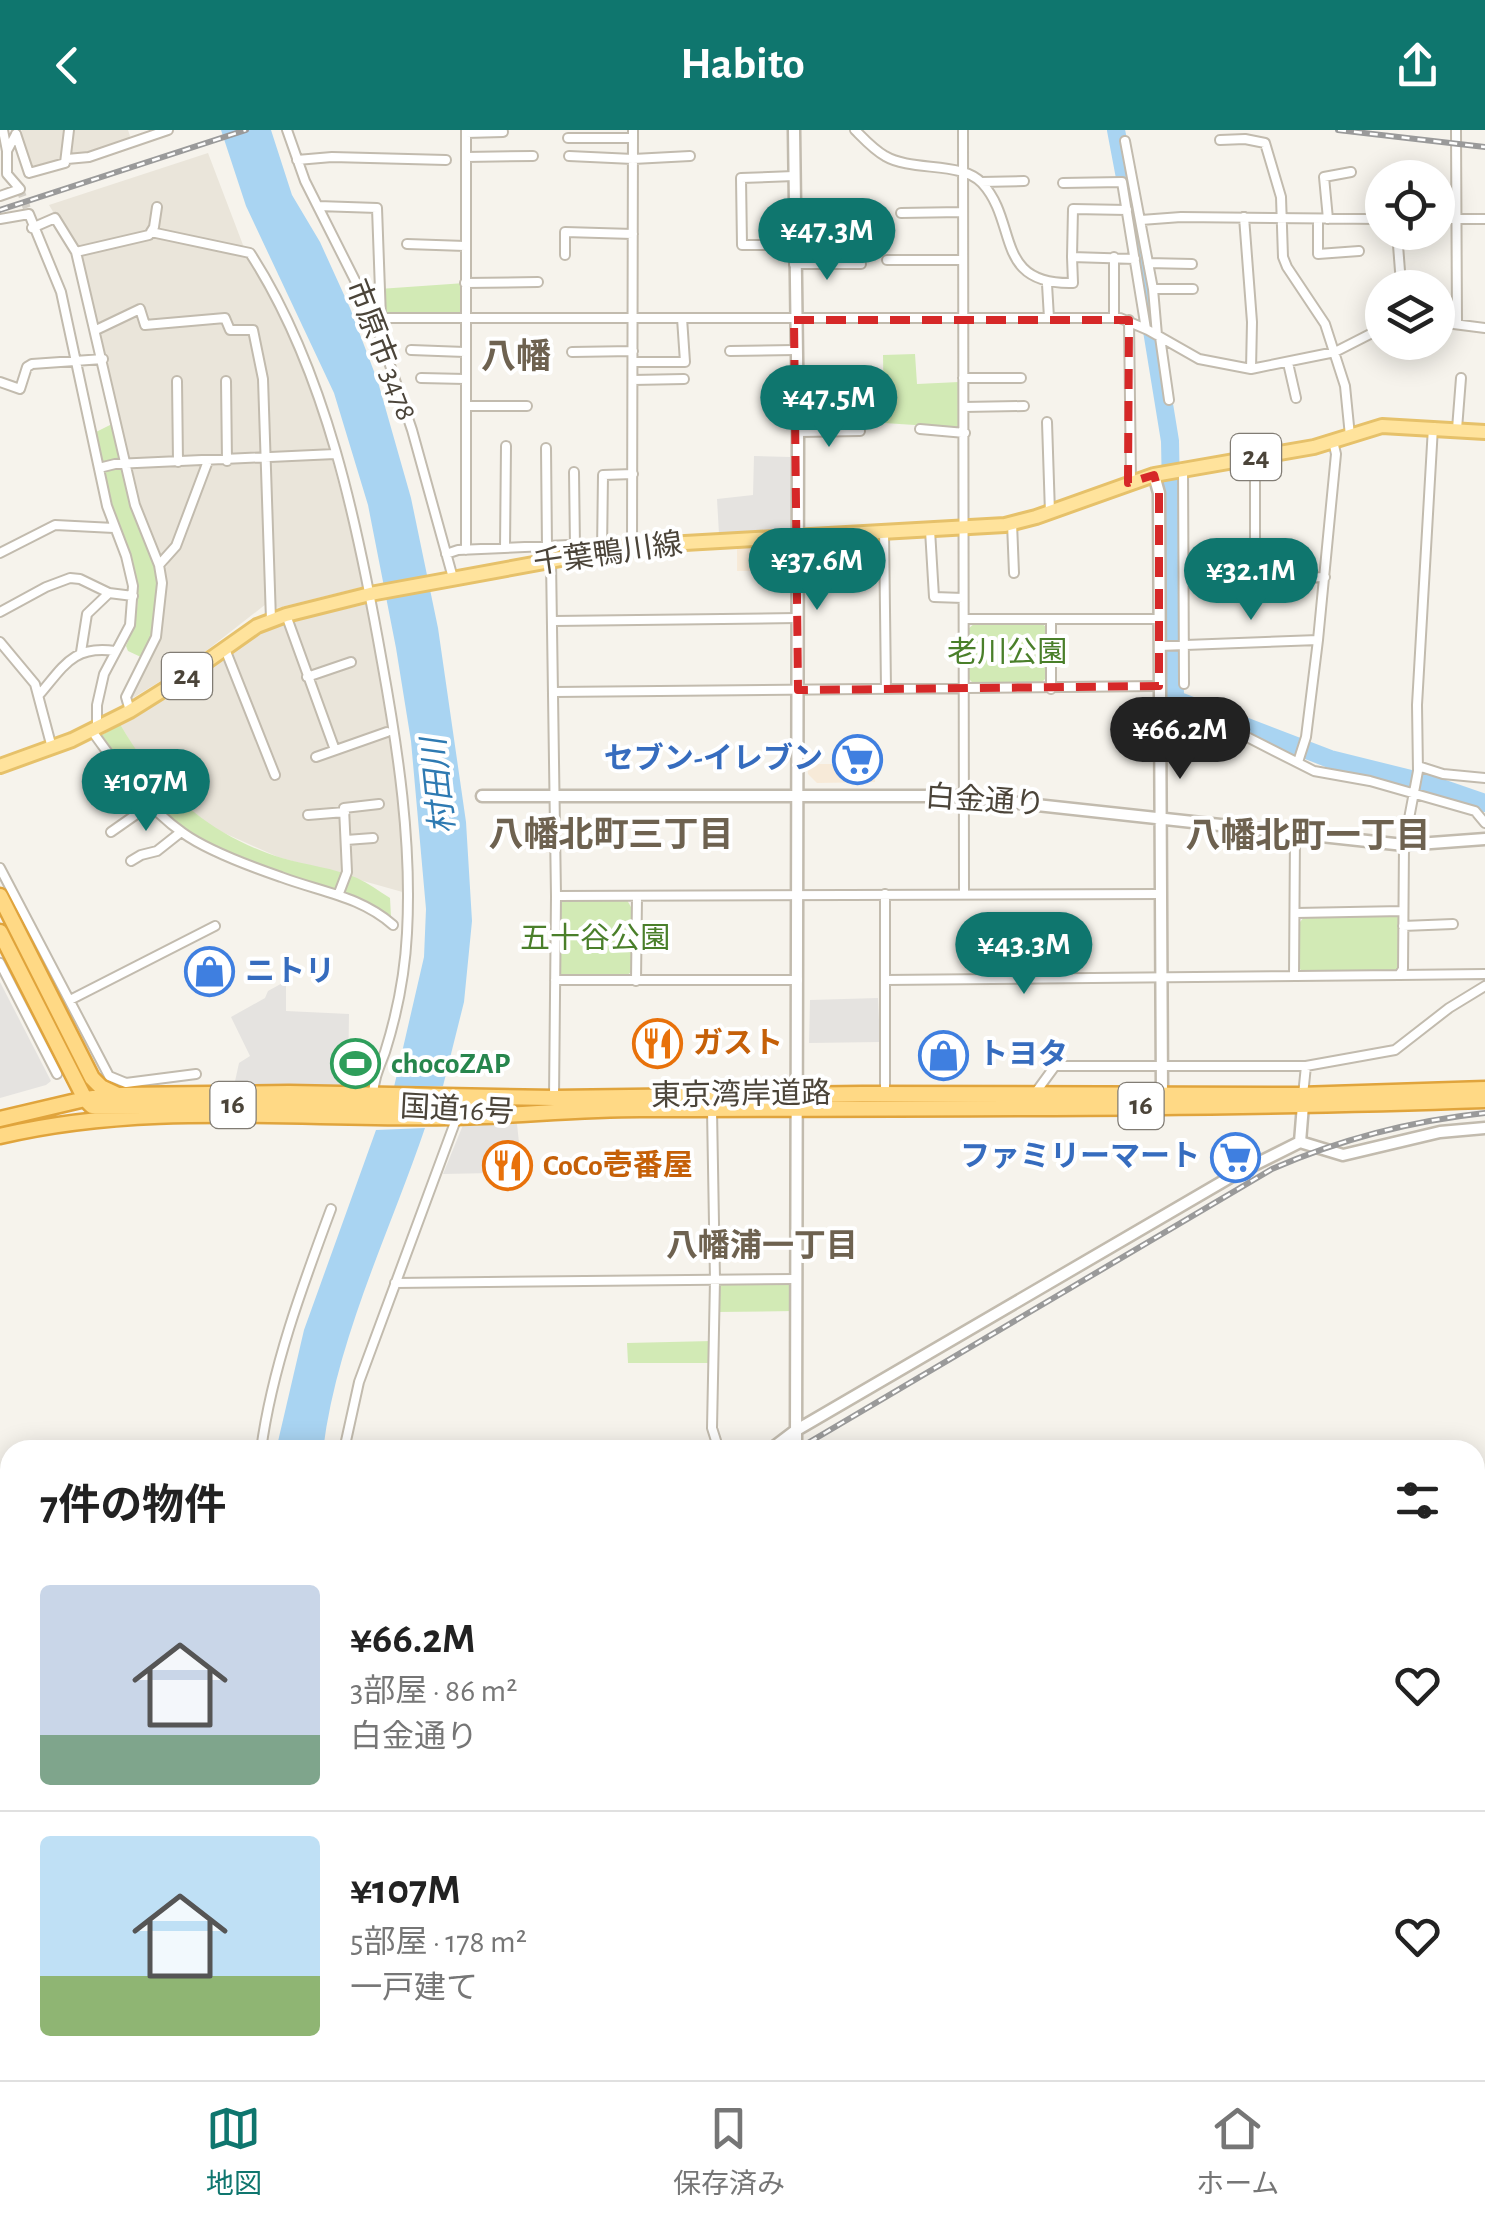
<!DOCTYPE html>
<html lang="ja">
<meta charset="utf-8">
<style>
body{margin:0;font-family:"Alegreya Sans","Noto Sans JP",sans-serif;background:#f2f2f2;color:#222;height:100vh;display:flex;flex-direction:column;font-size:38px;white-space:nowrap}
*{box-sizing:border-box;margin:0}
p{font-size:32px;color:#767676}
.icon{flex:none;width:55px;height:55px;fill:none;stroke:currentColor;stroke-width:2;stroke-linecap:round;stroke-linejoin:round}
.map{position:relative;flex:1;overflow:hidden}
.details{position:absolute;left:0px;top:1310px;width:1485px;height:640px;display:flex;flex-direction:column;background:#fff;border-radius:30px 30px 0 0;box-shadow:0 5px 25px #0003}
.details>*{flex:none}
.controls{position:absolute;left:1365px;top:30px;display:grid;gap:20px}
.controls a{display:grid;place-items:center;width:90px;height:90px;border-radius:50%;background:#fff;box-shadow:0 5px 25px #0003;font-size:50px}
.price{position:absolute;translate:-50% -85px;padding:0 22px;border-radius:35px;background:#0f766e;color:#fff;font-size:32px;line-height:65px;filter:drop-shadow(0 2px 5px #0008)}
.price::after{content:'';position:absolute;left:50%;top:60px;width:30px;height:22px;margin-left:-15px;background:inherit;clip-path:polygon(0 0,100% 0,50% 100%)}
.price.active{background:#222;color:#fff}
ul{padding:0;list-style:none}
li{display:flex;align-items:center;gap:30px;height:250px;padding:0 40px}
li+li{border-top:2px solid #e0e0e0}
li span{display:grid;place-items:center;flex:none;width:280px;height:200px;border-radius:10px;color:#555}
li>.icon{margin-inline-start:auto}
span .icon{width:120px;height:120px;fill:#fffc;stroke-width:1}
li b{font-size:42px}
h2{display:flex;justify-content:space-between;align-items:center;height:120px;padding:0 40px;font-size:42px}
header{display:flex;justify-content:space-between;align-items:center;height:130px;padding:0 40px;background:#0f766e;color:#fff;font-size:45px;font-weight:700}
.tabs{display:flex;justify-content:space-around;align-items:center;height:140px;border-top:2px solid #e0e0e0;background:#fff;font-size:28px;color:#767676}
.tabs a{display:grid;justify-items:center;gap:5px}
.tabs .active{color:#0f766e}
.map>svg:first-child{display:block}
.residential{fill:#eae5da}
.commercial{fill:#f7ead8}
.green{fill:#d2eab5}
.parking{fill:#e5e3e0}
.water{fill:#a9d4f2}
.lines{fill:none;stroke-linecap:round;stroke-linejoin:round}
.river{stroke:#a9d4f2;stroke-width:18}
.minor-tunnel{stroke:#d4d0c8;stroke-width:8;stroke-dasharray:8 4;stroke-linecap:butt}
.minor-casing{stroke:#c2bbae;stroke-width:12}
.tertiary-casing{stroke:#c2bbae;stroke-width:15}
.primary-casing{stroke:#e6c16a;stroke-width:18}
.trunk-casing{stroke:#e0a43c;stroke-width:19}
.minor{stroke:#fff;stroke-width:8}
.tertiary{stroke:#fff;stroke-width:10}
.primary{stroke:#ffe39c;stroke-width:12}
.trunk{stroke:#ffd985;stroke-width:14}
.rail-casing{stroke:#9a9a9a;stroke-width:6}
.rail{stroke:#fff;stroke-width:2.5;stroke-dasharray:8;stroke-linecap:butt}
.marked{fill:none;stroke:#d62828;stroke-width:8;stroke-dasharray:20 12;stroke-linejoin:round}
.labels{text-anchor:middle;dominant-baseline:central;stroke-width:8;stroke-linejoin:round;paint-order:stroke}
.shield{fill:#fff;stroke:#817c74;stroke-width:2.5}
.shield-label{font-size:28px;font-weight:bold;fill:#4b4439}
.street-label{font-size:30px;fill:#4b4439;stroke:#fff}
.park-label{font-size:30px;fill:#4a7f2a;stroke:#fff}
.shop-label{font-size:30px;font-weight:bold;fill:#366cbe;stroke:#fff;text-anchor:end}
.food-label{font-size:30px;font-weight:bold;fill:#c56008;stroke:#fff;text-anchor:start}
.leisure-label{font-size:30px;font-weight:bold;fill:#27864d;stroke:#fff;text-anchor:start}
.water-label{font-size:32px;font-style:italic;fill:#2e7ab2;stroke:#fff}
.neighbourhood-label{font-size:32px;font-weight:bold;fill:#6e6250;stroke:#fff}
.quarter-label{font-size:35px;font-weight:bold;fill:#6e6250;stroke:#fff}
</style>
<header><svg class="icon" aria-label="back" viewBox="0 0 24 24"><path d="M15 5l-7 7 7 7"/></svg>Habito<svg class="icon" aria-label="share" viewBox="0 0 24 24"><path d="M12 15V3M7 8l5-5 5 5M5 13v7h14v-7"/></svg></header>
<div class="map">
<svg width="1485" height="1950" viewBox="0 0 1485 1950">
<rect width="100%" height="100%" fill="#f6f3ec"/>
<path class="residential" d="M 22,0 L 65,0 L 64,28 L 36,41 L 33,40 L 20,7 Z
M 72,0 L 128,0 L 130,6 L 127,11 L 80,27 L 72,26 Z
M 208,23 L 243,115 L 287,196 L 332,321 L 129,329 L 124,320 L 81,128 L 49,75 Z
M 331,326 L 366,456 L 277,478 L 270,460 L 266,332 Z
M 213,333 L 261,333 L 266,474 L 192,532 L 131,569 L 159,505 L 166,465 L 164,440 L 184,410 Z
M 201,334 L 175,415 L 161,428 L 138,377 L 128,335 Z
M 368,474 L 396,624 L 406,763 L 278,727 L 213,698 L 183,675 L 157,649 L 139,627 L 120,594 L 135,588 L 200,546 L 252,506 L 295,490 Z"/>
<path class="commercial" d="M 782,415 L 789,422 L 787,441 L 737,441 L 737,416 Z
M 841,620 L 875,621 L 875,652 L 817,653 L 808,644 L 807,634 L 841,634 Z"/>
<path class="green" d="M 465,153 L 465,188 L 381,188 L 379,159 Z
M 915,224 L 917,254 L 959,252 L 961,298 L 884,293 L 883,225 Z
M 114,293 L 136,390 L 159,440 L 160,468 L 155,502 L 143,528 L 128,521 L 126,516 C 153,460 126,426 111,372 C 105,349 101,325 96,302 Z
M 1040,492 L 1047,498 L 1046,548 L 1041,553 L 974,554 L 968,548 L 968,499 L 975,493 Z
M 120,594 C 157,659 210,706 282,728 C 306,735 334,738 357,748 C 368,753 379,761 390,768 L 391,787 C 347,757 321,759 276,741 C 244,729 204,715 177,694 C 146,670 124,636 102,605 Z
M 627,770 L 631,777 L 631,842 L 625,847 L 565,847 L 559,843 L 559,776 L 563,771 Z
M 1395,785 L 1400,789 L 1400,837 L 1395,843 L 1305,844 L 1299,838 L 1300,792 L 1304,787 Z
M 717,1151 L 794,1151 L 794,1181 L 716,1182 Z
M 712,1211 L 711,1233 L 628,1233 L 627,1213 Z"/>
<path class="parking" d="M 754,326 L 790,327 L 792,399 L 719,404 L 717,369 L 753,365 Z
M 286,851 L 286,881 L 349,884 L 348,955 L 234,956 L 239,933 L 250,926 L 231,887 L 265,868 L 268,861 Z
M 0,852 L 51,951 L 46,955 L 0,968 Z
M 878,868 L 880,912 L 809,913 L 810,870 Z
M 517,994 L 520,1022 L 493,1022 L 492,1043 L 443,1044 L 463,995 Z"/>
<path class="water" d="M 221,0 L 271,0 L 292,65 L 320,112 L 350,178 L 378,252 L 411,368 L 438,498 L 466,692 L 472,791 L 464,872 L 443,956 L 394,957 L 424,827 L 426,779 L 411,611 L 396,518 L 368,375 L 334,263 L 246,76 Z
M 425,998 C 389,1104 337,1208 323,1320 L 276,1320 L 304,1200 L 376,1000 Z
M 1475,1873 L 1485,1873 L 1485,1950 L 692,1950 L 686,1940 L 1475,1940 Z"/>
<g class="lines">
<path class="river" d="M 1116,0 L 1140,127 L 1170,311 L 1175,566 L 1179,571 L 1330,629 L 1427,653 L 1485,673"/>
<path class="minor-tunnel" d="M 20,59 L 29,84"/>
<defs>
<path id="minor" d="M 3,0 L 7,21
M 287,0 L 305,51 L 374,188 L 412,300 L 453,448
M 466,0 L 466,420
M 855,0 C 864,9 874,20 885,26 C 912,42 962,31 982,53 C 1019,93 993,155 1073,153 L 1072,127 L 1135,129
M 963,0 L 964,764
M 1456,0 L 1457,193
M 466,3 L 503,2
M 16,4 L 29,43 L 65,33 L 69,0
M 568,8 L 633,8
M 1220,10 L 1245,9 L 1265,13 L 1281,67 L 1283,127 L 1287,137 L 1325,194 L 1345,256 L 1350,306
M 1125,11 L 1153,159 L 1157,205
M 569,26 L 633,29 L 690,26
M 466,27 L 533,26
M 67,29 L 89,27 L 168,0
M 297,30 L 332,27 L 446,30
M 794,46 L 741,48 L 742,115 L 794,115
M 981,52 L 1024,51
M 1063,53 L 1122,52 L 1146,199
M 0,66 L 20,59 L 7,44 L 7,21 L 16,4
M 318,76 L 377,78 L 381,188
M 901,83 L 962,82
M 1244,87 L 1252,192 L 1251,239
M 0,89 L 29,84 L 61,162 L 107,376 L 126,426 L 133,456 L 130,495 L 104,544 L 97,575 L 97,598
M 1318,89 L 1318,124 L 1359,121
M 1328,89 L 1324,47 L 1351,42
M 1438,89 L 1485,89
M 1141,90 L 1181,87 L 1382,89
M 32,98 L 55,88 L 76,122 L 135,375 L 159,435 L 162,453 L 156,507 L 126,567 L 130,581
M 151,102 L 250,123 C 326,240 358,396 382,532 C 398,620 412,713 407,803 C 405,843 397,884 385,922 C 379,938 374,948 373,965
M 1397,102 L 1400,141
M 407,114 L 465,116
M 76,122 L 149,105 L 154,97 L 157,77
M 565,125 L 565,102 L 633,104
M 1072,127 L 1073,79 L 1127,80
M 1114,127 L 1114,188
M 887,130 L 961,130
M 1148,133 L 1192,134
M 794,134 L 861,134
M 465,153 L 538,152
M 1047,154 L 1049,188
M 1153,159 L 1193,159
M 374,188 L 1120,188 L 1148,200 L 1199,229 L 1251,239 L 1335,222 L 1382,198
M 1129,190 L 1131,352
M 1438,192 L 1485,198
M 96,200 L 140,179 L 145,195 L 225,188 L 230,200 L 253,200 L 263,249 L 271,490
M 1160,207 L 1169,270
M 411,220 L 465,222
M 730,221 L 795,220
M 572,222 L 633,221
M 633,232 L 685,232 L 682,188
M 1288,233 L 1296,268
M 421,248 L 465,249
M 963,248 L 1021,248
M 796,249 L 860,247
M 633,250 L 684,249
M 177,251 L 178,332
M 226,251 L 227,331
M 0,252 L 20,259 L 27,237 L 32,234 L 103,229
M 466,276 L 527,276
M 964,277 L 1024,276
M 1047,292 L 1050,383
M 920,299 L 965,303
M 1457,299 L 1461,248
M 798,302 L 860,301
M 546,318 L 547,417
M 99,338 L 115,334 L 335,324
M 1183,338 L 1184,554
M 574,342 L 575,417
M 1012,393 L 1014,443
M 930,400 L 934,467 L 963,468
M 884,401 L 886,559
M 632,416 L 633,0
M 505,418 L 506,316
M 602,421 L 603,345 L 633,344
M 0,423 L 55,395 L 114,398
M 446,424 L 458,420 L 569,415 L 587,424
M 551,430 L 556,766 L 554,968
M 159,435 L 176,416 L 208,331
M 1255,449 L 1255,327
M 1185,452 L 1325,447
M 0,482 L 46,457 L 70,448 L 80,449 L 109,463 L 133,466
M 286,485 L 335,620
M 964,489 L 1159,489
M 1051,489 L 1051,559
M 554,491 L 797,488
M 0,512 L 35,554 L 52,618
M 1159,516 L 1318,510
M 225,519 L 275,645
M 81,522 L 87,484 L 109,463
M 307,547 L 351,532
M 554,562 L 1159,556
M 39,565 C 64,536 73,515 115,521
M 1159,577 L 1179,581 L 1249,608 L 1314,641 L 1370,651 L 1475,681 L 1485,693
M 92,601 C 118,637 146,677 183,703 C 208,721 252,737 281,747 C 321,762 360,766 393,795
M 316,627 L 387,602
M 1298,632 L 1306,607 L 1318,510 L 1336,324 L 1333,311
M 1418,636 L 1443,644 L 1485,648
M 308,685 L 345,682
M 111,702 L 151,674
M 346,710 L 373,708
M 131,731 L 141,725 L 157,721 L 181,702
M 0,738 L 109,946 L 126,953 L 196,944
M 339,763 L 347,742 L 344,678 L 379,674
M 885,764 L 885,964
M 556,766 L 1161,764
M 1296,783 L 1403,781
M 1403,796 L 1453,794
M 0,833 L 57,944
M 1399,845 L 1485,844
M 1294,846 L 1295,705
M 555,850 L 798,850
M 886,850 L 1399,845 L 1403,839 L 1404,715 L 1418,641 L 1417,575 L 1433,297
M 636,851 L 637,766
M 70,870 L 215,796
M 1303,965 L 1306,936
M 1033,966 L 1055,936 L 1306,936 L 1395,920 L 1449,878 L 1485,856
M 712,980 L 715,1150 L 712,1298 L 719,1320
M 395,1153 L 795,1149
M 261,1320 C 272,1238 302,1157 331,1079
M 344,1320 L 359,1252 L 457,987"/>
<path id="tertiary" d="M 794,0 L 798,302 L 796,1320
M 1154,345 L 1159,363 L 1162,965
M 482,666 L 954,666 L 1404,715 L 1485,709
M 1300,1012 L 1303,975
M 770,1320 L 795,1301 L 1234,1045 L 1300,1012 L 1343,1025 L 1440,1002 L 1485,998"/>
<path id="primary" d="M 0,636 L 72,610 L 130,581 L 189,544 L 257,496 L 286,485 L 370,464 L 632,416 L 1005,395 L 1036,387 L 1154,345 L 1314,317 L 1382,296 L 1485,302"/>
<path id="trunk" d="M 0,766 L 92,948 L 101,957 L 118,965
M 0,802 L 85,969 L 92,976 L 469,978
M 0,989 L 85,969 L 119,965 L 289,963 L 554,968 L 862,964 L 1299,965 L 1485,959
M 0,1006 C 148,971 301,990 451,987 C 514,986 577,979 640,979 C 921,978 1203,980 1485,970"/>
</defs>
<use href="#minor" class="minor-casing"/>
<use href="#tertiary" class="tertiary-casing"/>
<use href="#primary" class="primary-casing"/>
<use href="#trunk" class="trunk-casing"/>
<use href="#minor" class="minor"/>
<use href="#tertiary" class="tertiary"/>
<use href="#primary" class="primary"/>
<use href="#trunk" class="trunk"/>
<defs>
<path id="rail" d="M 1338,0 L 1485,17
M 0,80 L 246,0
M 796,1320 L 1272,1039 C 1341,1009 1410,991 1485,983
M 261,1950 L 280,1940"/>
</defs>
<use href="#rail" class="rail-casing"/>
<use href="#rail" class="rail"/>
</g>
<path class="marked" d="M 794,190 L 1129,190 L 1128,353 L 1154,345 L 1159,363 L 1159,556 L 798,560 Z"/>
<defs>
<symbol id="supermarket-ring" viewBox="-11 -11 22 22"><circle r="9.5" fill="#fff" stroke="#3f7fe0" stroke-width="1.5"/><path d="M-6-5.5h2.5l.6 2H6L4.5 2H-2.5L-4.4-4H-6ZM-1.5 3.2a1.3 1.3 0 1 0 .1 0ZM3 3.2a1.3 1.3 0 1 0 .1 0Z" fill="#3f7fe0"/></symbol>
<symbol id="shop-ring" viewBox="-11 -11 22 22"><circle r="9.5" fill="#fff" stroke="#3f7fe0" stroke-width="1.5"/><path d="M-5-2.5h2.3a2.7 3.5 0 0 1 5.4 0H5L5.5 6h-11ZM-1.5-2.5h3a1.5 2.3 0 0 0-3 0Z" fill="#3f7fe0"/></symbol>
<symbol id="restaurant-ring" viewBox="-11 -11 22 22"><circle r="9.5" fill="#fff" stroke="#e8710a" stroke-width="1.5"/><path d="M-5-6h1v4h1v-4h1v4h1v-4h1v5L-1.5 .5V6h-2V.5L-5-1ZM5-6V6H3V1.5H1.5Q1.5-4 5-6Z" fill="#e8710a"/></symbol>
<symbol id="stadium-ring" viewBox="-11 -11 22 22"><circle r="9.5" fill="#fff" stroke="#2e9e5b" stroke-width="1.5"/><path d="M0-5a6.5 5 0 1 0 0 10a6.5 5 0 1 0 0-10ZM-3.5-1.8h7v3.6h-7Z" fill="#2e9e5b"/></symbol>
</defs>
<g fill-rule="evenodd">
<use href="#supermarket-ring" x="830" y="602" width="55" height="55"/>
<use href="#shop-ring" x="182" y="814" width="55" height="55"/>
<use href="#restaurant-ring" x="630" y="886" width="55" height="55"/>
<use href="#shop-ring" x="916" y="898" width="55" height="55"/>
<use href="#stadium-ring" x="328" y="906" width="55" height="55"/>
<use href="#supermarket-ring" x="1208" y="1000" width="55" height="55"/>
<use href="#restaurant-ring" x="480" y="1008" width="55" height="55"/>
</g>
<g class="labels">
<g class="shield">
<rect x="1231" y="304" width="50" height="46" rx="8"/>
<rect x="162" y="523" width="50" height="46" rx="8"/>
<rect x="210.5" y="952" width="45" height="46" rx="8"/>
<rect x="1118.5" y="953" width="45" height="46" rx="8"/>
</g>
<g class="shield-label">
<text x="1256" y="327">24</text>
<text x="187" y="546">24</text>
<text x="233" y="975">16</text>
<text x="1141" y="976">16</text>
</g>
<g class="street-label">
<text transform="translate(381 220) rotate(69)">市原市 3478</text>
<text transform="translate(608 424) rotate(-8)">千葉鴨川線</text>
<text transform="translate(985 671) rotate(4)">白金通り</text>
<text transform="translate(741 965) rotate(-1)">東京湾岸道路</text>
<text transform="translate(457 980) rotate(3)">国道16号</text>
</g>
<g class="park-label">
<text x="1007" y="523">老川公園</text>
<text x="595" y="809">五十谷公園</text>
</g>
<g class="shop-label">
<text x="823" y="629">セブン-イレブン</text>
<text x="245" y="842" text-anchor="start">ニトリ</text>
<text x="978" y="925" text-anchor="start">トヨタ</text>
<text x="1200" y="1027">ファミリーマート</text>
</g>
<g class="food-label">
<text x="693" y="914">ガスト</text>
<text x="543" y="1036">CoCo壱番屋</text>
</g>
<g class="leisure-label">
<text x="391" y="934">chocoZAP</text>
</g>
<g class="water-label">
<text transform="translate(439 656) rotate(-96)">村田川</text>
</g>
<g class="neighbourhood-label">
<text x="762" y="1116">八幡浦一丁目</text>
</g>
<g class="quarter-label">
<text x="516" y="227">八幡</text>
<text x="611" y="705">八幡北町三丁目</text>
<text x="1308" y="706">八幡北町一丁目</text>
</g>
</g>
</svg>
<div class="controls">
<a><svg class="icon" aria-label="locate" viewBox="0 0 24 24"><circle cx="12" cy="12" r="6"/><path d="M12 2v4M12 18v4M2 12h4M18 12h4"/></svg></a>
<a><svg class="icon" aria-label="layers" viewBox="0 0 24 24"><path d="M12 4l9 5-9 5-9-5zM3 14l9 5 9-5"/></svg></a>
</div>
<b class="price" style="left:827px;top:153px">¥47.3M</b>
<b class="price" style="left:829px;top:320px">¥47.5M</b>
<b class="price" style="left:817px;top:483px">¥37.6M</b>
<b class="price" style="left:1251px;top:493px">¥32.1M</b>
<b class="price active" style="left:1180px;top:652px">¥66.2M</b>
<b class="price" style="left:146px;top:704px">¥107M</b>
<b class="price" style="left:1024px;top:867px">¥43.3M</b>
<section class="details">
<h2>7件の物件<svg class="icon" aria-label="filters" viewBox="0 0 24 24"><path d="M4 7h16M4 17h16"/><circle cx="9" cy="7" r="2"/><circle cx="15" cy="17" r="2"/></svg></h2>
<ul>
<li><span style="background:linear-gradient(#c9d6e8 75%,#7fa58c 0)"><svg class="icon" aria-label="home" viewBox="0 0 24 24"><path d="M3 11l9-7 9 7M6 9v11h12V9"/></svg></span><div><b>¥66.2M</b><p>3部屋 · 86 m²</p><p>白金通り</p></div><svg class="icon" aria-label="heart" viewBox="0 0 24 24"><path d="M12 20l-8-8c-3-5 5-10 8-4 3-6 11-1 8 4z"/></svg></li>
<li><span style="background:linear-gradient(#bfe0f5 70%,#8fb573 0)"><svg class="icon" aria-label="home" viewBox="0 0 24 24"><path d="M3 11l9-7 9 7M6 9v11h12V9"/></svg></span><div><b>¥107M</b><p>5部屋 · 178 m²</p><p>一戸建て</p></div><svg class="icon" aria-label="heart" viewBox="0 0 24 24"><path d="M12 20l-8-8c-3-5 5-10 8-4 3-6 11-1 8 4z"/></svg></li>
</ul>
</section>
</div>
<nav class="tabs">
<a class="active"><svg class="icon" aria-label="map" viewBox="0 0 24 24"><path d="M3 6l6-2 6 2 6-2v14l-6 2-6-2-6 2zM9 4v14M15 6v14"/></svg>地図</a>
<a><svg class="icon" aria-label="saved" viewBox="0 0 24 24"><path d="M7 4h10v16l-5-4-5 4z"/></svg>保存済み</a>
<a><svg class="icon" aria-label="home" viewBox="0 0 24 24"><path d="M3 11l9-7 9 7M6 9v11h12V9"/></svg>ホーム</a>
</nav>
